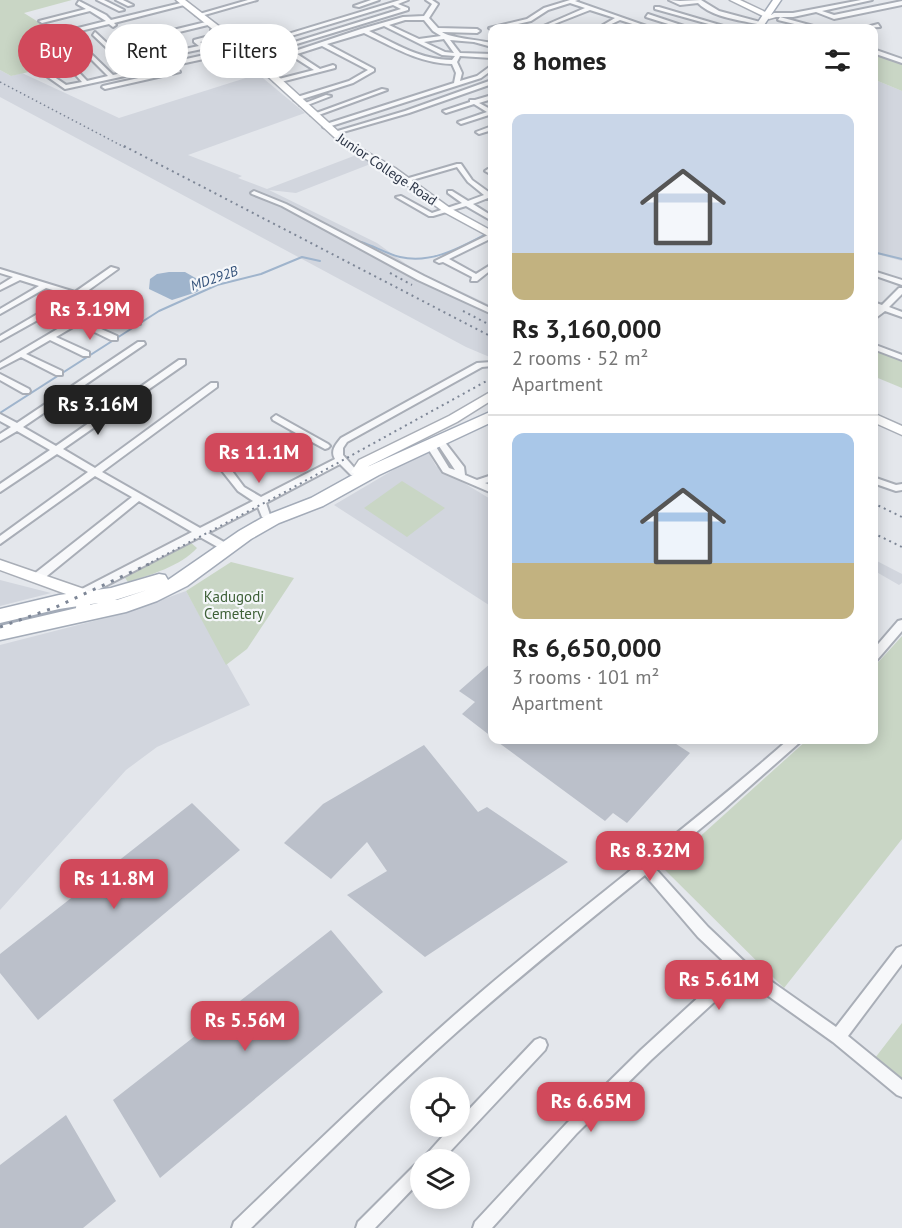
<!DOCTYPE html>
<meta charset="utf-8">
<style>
body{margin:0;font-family:"PT Sans",sans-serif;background:#f6f6f6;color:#222;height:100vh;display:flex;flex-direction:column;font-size:22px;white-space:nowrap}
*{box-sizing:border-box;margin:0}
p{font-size:20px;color:#767676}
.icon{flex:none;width:33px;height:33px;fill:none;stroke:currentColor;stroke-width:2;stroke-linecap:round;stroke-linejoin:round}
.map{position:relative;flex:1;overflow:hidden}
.details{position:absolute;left:488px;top:24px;width:390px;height:720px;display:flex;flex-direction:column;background:#fff;border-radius:12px;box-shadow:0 3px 15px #0003}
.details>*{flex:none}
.guide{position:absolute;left:18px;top:24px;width:380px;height:54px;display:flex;gap:12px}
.fabs{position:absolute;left:410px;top:1077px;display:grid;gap:12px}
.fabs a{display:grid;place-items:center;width:60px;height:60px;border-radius:50%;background:#fff;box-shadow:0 3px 15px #0003;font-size:30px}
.price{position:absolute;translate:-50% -51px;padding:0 14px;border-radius:12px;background:#d1495b;color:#fff;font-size:20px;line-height:39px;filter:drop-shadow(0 2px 3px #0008)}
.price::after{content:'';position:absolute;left:50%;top:36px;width:18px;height:14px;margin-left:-9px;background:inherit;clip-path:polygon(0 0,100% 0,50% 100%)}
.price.selected{background:#222;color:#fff}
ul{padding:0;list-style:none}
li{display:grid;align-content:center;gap:12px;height:318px;padding:0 24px}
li+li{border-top:2px solid #e0e0e0}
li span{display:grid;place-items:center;height:186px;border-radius:12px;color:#555}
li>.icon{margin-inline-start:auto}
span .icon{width:108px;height:108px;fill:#fffc;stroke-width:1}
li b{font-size:26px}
h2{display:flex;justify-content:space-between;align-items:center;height:72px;padding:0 24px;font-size:26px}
.pill{padding:0 21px;border-radius:27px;background:#fff;box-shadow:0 3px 15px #0003;font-size:21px;line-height:54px}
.pill.selected{background:#d1495b;color:#fff}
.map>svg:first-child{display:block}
.built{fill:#d2d6de}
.green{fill:#c9d6c5}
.water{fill:#9fb4cc}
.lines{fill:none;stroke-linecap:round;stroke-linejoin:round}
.stream{stroke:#9fb4cc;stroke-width:2}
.building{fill:#bbc0ca}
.street-casing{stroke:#a9aeb7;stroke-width:4}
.secondary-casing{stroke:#a9aeb7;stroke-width:3}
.primary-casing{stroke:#a3abb8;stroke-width:3}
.street{fill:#f7f8fa;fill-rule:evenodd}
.secondary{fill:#fff;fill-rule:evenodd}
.primary{fill:#fff;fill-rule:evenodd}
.rail-far2{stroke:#7d8696;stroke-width:1.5;stroke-dasharray:1.5 3;stroke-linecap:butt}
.rail-far1{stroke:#7d8696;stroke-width:2;stroke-dasharray:2 4;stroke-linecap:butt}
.rail{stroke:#7d8696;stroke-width:3;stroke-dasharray:3 7;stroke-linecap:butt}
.labels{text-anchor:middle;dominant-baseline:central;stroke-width:4.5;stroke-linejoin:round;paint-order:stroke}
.far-street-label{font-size:14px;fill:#2b3445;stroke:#f4f6f9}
.far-water-label{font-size:14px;font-style:italic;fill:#34527a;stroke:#f4f6f9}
.park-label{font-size:15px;fill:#3f6138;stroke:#f4f6f9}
</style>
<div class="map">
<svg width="902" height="1228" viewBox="0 0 902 1228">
<rect width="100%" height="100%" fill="#e4e7ec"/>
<path class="built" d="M 0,70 L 11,76 L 22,73 L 119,118 L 258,74 L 305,113 L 188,155 L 242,176 L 238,178 L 267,189 L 359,154 L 373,163 L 296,193 L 269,190 L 377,243 L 413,269 L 492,306 L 492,358 L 466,347 L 0,97 Z
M 873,79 L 902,91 L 902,261 L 873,253 Z
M 427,450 L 436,466 L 492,500 L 492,607 L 334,505 Z
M 873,559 L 902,574 L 902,583 L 899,585 L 873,570 Z
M 0,580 L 51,593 L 0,606 Z
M 186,591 L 250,705 L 157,747 L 126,770 L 0,910 L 0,645 L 125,613 Z"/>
<path class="green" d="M 0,0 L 72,0 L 24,13 L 62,37 L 86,59 L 11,76 L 0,70 Z
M 873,52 L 902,63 L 902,91 L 873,79 Z
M 873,349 L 902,361 L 902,388 L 873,376 Z
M 402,481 L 445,508 L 407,537 L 364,508 Z
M 190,542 L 197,548 C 181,566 150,575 128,582 L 123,575 Z
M 231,562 L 294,578 L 247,649 L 226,665 L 186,591 Z
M 902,636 L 902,839 L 784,988 L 664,869 L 807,740 L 873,740 L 873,668 Z
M 902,1023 L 902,1083 L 875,1058 Z"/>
<path class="water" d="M 169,272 L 185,272 L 206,284 L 197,292 L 172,300 L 149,289 L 150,279 L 157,274 Z"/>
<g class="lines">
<path class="stream" d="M 361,242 C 374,246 387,254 400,257 C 433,265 464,245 492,231
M 873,252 L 902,259
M 0,413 L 159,311 L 217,285 L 261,274 L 302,257 L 320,261"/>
</g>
<path class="building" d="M 492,662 L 492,737 L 462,714 L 475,702 L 459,691 Z
M 495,740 L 670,740 L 690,753 L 627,823 L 613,813 L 605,821 Z
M 424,745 L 478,812 L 487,807 L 568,862 L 425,957 L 347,895 L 387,871 L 367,842 L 331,879 L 284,843 L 323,804 Z
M 192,803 L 240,850 L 38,1020 L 0,973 L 0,954 Z
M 331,930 L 383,992 L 160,1178 L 113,1100 Z
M 66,1115 L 116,1201 L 83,1228 L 0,1228 L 0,1165 Z"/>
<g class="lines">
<defs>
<path id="street" d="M 97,0 L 104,0 L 124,10 L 119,11 Z
M 116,0 L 123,0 L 133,5 L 128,6 Z
M 248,0 L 257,0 L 201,16 L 196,15 Z
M 371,0 L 379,0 L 359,7 L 354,6 Z
M 400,0 L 408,0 L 398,4 L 408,8 L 408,10 L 290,46 L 285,45 L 401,9 L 393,5 L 245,50 L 176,65 L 180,72 L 105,89 L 102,87 L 103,86 L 174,70 L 171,66 L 65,89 L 45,75 L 50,74 L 66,85 L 82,82 L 64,62 L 67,60 L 87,81 L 108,76 L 79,47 L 82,45 L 113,75 L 131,71 L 93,35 L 95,32 L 136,70 L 209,54 L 202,49 L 164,57 L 140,40 L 140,38 L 210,21 L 212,24 L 146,40 L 165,53 L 199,46 L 194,42 L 194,40 L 217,34 L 211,30 L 214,28 L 224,34 L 224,36 L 200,42 L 204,45 L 209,45 L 208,47 L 215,53 L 242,48 Z
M 426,0 L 432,0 L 438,4 L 429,18 L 438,28 L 477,29 L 480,31 L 477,33 L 442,32 C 449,38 480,40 492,43 L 492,47 L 474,42 L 450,40 L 460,53 L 492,54 L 492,58 L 460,56 L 457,62 L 462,73 L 460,81 L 477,76 L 492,65 L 492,70 L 481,78 L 325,128 L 323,127 L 323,125 L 454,83 L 456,73 L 452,64 C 419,63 393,47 364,33 L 327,44 L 374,69 L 374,71 L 353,83 L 296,101 L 294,100 L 294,98 L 349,81 L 368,70 L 322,46 L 297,54 L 320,69 L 333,65 L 335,66 L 335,68 L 277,83 L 274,81 L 275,80 L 314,70 L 292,56 L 259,66 L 256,64 L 361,29 L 403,17 L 424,16 L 432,4 ZM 405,20 L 424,20 L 433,31 L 441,36 L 419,39 L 389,25 ZM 384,26 L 442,55 L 455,56 L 452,60 C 421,60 396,44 369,31 ZM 444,39 L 454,53 L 445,52 L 424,42 Z
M 570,0 L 578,0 L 575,1 L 652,28 L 645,28 L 620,20 L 603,28 L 598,28 L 615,18 L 590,10 L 544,28 L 539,28 L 585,8 L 570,3 L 548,10 L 531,21 L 492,30 L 489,28 L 527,19 L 544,8 Z
M 669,0 L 680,1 L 701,0 L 719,11 L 764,23 L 761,25 C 741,20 713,18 698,3 L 680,5 Z
M 861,0 L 872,0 L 822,11 L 834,15 L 902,1 L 902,5 L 834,19 L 816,12 L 793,17 L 774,17 L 771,15 L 774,13 L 793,13 Z
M 79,1 L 106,15 L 111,20 L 185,2 L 188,4 L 114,23 L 116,25 L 113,27 L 109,24 L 60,36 L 58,33 L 106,21 L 90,11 L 42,23 L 39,21 L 86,9 L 77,4 Z
M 655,7 L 659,7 L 730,28 L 723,28 L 655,9 Z
M 648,14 L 687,27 L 688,28 L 681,28 L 646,17 Z
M 780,17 L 817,27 L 818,28 L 811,28 L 778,20 Z
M 878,24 L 880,27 L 863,28 Z
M 873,49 L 902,59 L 902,63 L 873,53 Z
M 253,56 L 255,57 L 255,59 L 232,65 L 229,63 Z
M 492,80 L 492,84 L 409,113 L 336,134 L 331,133 L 405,111 Z
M 382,89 L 387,90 L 316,116 L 311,115 Z
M 326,95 L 331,96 L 305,106 L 300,105 Z
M 492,95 L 492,99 L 479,103 L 492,110 L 492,114 L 461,124 L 458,122 L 487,112 L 474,104 L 446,113 L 443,111 L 470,102 L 470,100 L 475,100 Z
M 492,126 L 492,130 L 479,134 L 476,132 Z
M 457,164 L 461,164 L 472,180 L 490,193 L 492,193 L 492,200 L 488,198 L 473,204 L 492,216 L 492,221 L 466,206 L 433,216 L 429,216 L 396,197 L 401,196 L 432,213 L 462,203 L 448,193 L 448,191 L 452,191 L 468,201 L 484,195 L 468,182 L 457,167 L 405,182 L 402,180 Z
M 488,169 L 492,170 L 492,175 L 485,171 Z
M 254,191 L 286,204 L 424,276 L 492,309 L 492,314 L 418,280 L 282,206 L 252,194 L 251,193 Z
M 492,233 L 492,238 L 449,259 L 476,274 L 492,264 L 492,269 L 477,281 L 471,281 L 472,277 L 443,262 L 439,263 L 435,261 Z
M 111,267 L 118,269 L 79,297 L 0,341 L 0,336 L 70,295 L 46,288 L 0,314 L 0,309 L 39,286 L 20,280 L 0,290 L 0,285 L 13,277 L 0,273 L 0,269 L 75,292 Z
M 873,271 L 902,280 L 902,285 L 873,275 Z
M 899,288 L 902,288 L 902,294 L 889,307 L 902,312 L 902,317 L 885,311 L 873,320 L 873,314 L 878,309 L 873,307 L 873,302 L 882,305 Z
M 120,292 L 127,294 L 110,305 L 140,320 L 140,324 L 134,324 L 105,308 L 83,321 L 117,336 L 117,340 L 111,340 L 78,324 L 56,337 L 89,352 L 89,356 L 83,356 L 50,340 L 26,354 L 62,371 L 62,375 L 56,375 L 21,357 L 0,368 L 0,363 Z
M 138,342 L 144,342 L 145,344 L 23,427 L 56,446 L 179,360 L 185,360 L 185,364 L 63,449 L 95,468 L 211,383 L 217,383 L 217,387 L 102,472 L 200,528 L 253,501 L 238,491 L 219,467 L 224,456 L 235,451 L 221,443 L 221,439 L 227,439 L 243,448 L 296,433 L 273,420 L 272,418 L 276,415 L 328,444 L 330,446 L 328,448 L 325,449 L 303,437 L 245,453 L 231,460 L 229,467 L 244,487 L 261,497 L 335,459 C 330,451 336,444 341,438 L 477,363 L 492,362 L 492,366 L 482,367 L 347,442 L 343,448 L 343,455 L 357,471 L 359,473 L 357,475 L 351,475 L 340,464 L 266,503 L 270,515 L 268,517 L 262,517 L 258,507 L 208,533 L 231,546 L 232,548 L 231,550 L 223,550 L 200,537 L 82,598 L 78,597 L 77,594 L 78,591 L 192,532 L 139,501 L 42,580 L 34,580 L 33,577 L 34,574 L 132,497 L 95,476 L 0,544 L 0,536 L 88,472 L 57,454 L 0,492 L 0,484 L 50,450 L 17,431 L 0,441 L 0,434 L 11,427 L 0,421 L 0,414 L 17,423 Z
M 873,344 L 902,355 L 902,360 L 873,349 Z
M 0,374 L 29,389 L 30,391 L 29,393 L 23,393 L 0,380 Z
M 441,440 L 444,441 L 464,467 L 465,475 L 477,480 L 492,475 L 492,481 L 485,483 L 492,486 L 492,493 L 443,472 L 427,447 L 432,444 L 435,445 L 449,468 L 455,470 L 437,443 Z
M 873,477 L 896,485 L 902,484 L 902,490 L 896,491 L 873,483 Z
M 902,620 L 902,631 L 877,660 L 873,661 L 873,650 L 898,621 Z
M 788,740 L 801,740 L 799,743 L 723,810 L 654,867 L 708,927 L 748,965 L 836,1027 L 897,948 L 902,946 L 902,964 L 848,1036 L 902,1080 L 902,1097 L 897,1095 L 833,1042 L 736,973 L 738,977 L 736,982 L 651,1060 L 577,1133 L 492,1228 L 473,1228 L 475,1222 L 567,1123 L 641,1050 L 726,972 L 731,970 L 735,972 L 698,937 L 645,875 C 582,926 520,976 459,1030 C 388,1093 320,1161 251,1228 L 232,1228 L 234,1222 C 315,1144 395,1066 480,993 C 581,907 688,828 788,740 Z
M 540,1038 L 545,1040 L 547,1045 L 545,1050 L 442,1160 L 424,1160 L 426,1155 L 452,1126 L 459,1126 L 459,1120 L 535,1040 Z
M 420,1162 L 420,1181 L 375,1228 L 356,1228 L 358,1222 L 415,1165 Z"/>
<path id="secondary" d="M 176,0 L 185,0 L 246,47 L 351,143 L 395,168 L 450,208 L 492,231 L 492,238 L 444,212 L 389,172 L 345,147 L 240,51 Z
M 730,0 L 740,0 L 776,17 L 769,19 Z
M 492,391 L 492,400 L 457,422 L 369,466 L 363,475 L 358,476 L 351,472 L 359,460 L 449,416 Z
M 873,413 L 902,426 L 902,435 L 873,422 Z
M 0,560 L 87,590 L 92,598 L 88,612 L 78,612 L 76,608 L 77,598 L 0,570 Z"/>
<path id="primary" d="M 773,0 L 781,0 L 762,28 L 754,28 Z
M 492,411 L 492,422 L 379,475 L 323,506 L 279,523 L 251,539 L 187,586 L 157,601 L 126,612 L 0,640 L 0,626 L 98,603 L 59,609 L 0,623 L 0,609 L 59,595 L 111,588 L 159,574 L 165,575 L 168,580 L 239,531 L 267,515 L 311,498 L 367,467 ZM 147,590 L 115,600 L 117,600 Z"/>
</defs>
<use href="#street" class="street-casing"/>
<use href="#secondary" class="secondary-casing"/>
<use href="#primary" class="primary-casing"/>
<use href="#street" class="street"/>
<use href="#secondary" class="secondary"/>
<use href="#primary" class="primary"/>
<path class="rail-far2" d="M 0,82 L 126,148"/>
<path class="rail-far1" d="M 124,146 L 492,337
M 390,273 L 412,285
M 463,311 L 492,326
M 873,503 L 902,517
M 873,533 L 902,547
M 146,565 L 285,492 L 492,378"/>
<path class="rail" d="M 0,627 L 56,607 L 149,564"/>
</g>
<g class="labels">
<g class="far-street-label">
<text transform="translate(387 169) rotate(34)">Junior College Road</text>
</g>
<g class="far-water-label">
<text transform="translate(214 278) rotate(-19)">MD292B</text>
</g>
<g class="park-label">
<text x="234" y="596">Kadugodi<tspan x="234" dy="17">Cemetery</tspan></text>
</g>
</g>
</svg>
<div class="fabs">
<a><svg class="icon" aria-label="locate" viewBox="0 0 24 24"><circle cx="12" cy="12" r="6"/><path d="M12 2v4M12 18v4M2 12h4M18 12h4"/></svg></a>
<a><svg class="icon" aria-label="layers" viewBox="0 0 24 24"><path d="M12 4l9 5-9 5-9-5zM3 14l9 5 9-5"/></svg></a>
</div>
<b class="price" style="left:90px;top:341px">Rs 3.19M</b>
<b class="price selected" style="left:98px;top:436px">Rs 3.16M</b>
<b class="price" style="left:259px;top:484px">Rs 11.1M</b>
<b class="price" style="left:650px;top:882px">Rs 8.32M</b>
<b class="price" style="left:114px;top:910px">Rs 11.8M</b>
<b class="price" style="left:719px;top:1011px">Rs 5.61M</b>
<b class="price" style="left:245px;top:1052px">Rs 5.56M</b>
<b class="price" style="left:591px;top:1133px">Rs 6.65M</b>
<div class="guide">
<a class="pill selected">Buy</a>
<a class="pill">Rent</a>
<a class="pill">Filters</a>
</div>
<section class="details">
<h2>8 homes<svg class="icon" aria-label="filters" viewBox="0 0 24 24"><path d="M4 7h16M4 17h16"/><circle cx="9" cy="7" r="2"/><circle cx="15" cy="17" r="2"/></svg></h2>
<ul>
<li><span style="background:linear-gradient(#c9d6e8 75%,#c2b280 0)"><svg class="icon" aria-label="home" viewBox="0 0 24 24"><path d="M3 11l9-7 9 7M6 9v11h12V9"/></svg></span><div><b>Rs 3,160,000</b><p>2 rooms · 52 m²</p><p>Apartment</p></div></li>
<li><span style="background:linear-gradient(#a9c7e8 70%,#c2b280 0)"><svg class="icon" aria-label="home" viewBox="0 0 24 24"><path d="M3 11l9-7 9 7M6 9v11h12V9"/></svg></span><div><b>Rs 6,650,000</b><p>3 rooms · 101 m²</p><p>Apartment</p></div></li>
</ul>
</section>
</div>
